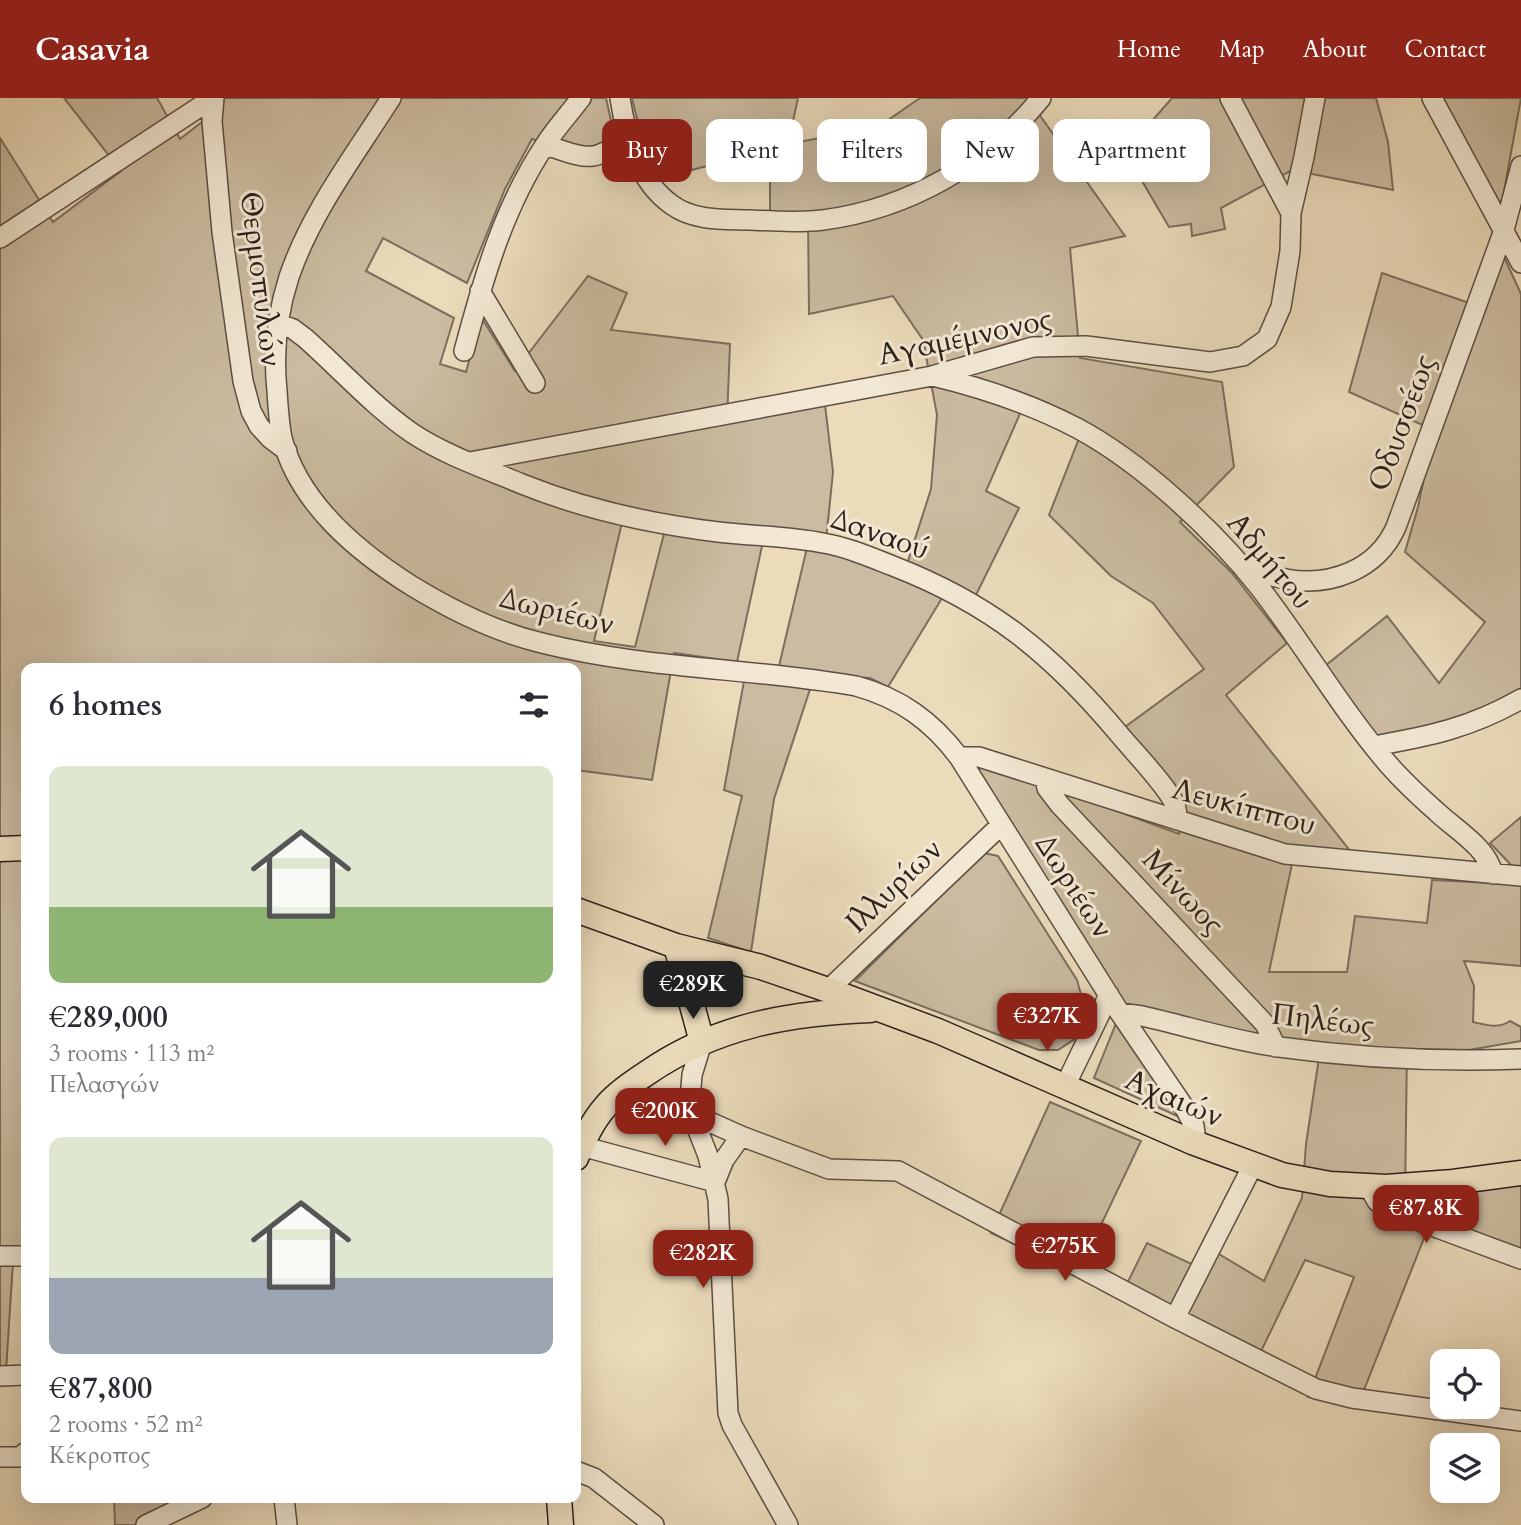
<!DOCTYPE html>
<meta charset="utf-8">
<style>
body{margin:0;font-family:Cardo,serif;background:#f7f7f7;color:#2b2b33;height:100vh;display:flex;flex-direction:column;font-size:26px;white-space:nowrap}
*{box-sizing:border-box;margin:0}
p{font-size:23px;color:#7c7c81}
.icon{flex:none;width:38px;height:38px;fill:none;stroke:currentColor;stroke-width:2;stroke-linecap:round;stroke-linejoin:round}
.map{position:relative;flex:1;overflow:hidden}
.side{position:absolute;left:21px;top:565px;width:560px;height:840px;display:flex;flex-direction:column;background:#fff;border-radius:14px;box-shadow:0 7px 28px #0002}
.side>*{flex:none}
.guide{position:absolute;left:602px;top:21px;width:665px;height:63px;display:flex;gap:14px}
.controls{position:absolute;left:1430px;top:1251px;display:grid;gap:14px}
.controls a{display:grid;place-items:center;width:70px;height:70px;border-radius:14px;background:#fff;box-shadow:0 7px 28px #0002;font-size:35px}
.price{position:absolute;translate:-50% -60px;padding:0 16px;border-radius:14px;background:#8f2418;color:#fff;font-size:23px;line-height:46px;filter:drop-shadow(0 2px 4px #0008)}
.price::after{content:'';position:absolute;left:50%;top:42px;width:21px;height:16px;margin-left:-10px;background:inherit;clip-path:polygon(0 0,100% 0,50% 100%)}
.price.current{background:#222;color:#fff}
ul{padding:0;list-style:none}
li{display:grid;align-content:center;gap:14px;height:371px;padding:0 28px}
li span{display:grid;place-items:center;height:217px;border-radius:14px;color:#555}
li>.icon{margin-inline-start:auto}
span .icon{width:126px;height:126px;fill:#fffc;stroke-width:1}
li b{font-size:30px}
h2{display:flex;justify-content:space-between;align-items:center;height:84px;padding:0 28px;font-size:30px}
.pill{padding:0 24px;border-radius:14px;background:#fff;box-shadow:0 7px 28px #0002;font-size:24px;line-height:63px}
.pill.current{background:#8f2418;color:#fff}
header{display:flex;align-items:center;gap:42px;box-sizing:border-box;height:98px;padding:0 35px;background:#8f2418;color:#fff}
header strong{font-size:33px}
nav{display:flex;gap:38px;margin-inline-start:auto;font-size:24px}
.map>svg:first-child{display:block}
.green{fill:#cbbba0;stroke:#7c6e5e;stroke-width:2;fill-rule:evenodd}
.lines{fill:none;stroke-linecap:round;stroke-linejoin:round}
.minor-casing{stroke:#5c4f43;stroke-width:22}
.major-casing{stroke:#2d201b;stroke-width:27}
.minor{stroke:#f2e8d3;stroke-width:19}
.major{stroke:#ebdbbb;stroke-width:24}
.labels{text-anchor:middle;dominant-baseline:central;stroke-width:6;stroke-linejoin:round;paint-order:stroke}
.street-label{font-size:30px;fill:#2d201b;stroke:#f2e8d3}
</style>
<header>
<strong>Casavia</strong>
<nav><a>Home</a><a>Map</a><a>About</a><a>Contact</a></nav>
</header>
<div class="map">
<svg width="1521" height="1427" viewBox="0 0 1521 1427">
<rect width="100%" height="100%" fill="#ebdbbb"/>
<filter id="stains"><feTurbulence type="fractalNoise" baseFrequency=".00286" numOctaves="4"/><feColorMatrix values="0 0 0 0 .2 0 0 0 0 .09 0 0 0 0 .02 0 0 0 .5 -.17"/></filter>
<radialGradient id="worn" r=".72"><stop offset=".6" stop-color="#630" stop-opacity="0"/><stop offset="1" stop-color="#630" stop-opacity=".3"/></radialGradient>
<path class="green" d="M 64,0 L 157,0 L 180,41 L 220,10 L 222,0 L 606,0 L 614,36 L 602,54 L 567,52 L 532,41 L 505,91 L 467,185 L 383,140 L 366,173 L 454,220 L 440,266 L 466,274 L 481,219 L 515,273 L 588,178 L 627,195 L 611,232 L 730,246 L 727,322 L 825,307 L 833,374 L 825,452 L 907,466 L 931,391 L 937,317 L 923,242 L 893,198 L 809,216 L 808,116 L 770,114 L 770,52 L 660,80 L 642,42 L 632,0 L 798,0 L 788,46 L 878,29 L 920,0 L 1039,0 L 1034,9 L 1125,138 L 1070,150 L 1080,260 L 1222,284 L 1234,369 L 1180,424 L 1232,475 L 1287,545 L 1226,597 L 1351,754 L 1295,752 L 1269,874 L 1347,874 L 1355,818 L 1427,825 L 1432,782 L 1512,786 L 1513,769 L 1490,745 L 1521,719 L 1521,868 L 1464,863 L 1474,888 L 1473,924 C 1487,927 1498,931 1510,923 L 1521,929 L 1521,943 L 1463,953 L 1407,951 L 1405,1098 L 1457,1096 L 1521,1086 L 1521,1154 L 1432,1120 L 1358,1307 L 1308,1299 L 1354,1179 L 1305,1162 L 1253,1270 L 1120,1200 L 1147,1145 L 1202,1171 L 1212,1152 L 1264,1183 L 1302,1100 L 1306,1046 L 1319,960 L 1314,946 L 1174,921 L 1123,909 L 1177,1018 L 1094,980 L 1123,908 L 973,672 L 982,668 L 1011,674 L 1179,736 L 1185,706 L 1125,629 L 1204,571 L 1153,505 L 1111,478 L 1049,417 L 1085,325 L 1026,302 L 986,393 L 1019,410 L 976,497 L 950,487 L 888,589 L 870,580 L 815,576 L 774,701 L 751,854 L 708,840 L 742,698 L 724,692 L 744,583 L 775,585 L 810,437 L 765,434 L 737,564 L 674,555 L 652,682 L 576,672 L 576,570 L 26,570 L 26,1149 L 14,1149 L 6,1273 L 0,1273 L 0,40 L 53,124 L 121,73 ZM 625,412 L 668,420 L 635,549 L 594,543 Z
M 1172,0 L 1376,0 L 1388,44 L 1393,92 L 1292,72 L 1221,110 L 1225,131 L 1192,138 L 1191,126 L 1169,129 L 1125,54 Z
M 1441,0 L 1521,0 L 1500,115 Z
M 1500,150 L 1521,196 L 1521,590 L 1472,619 L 1379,644 L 1325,568 L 1387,518 L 1439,585 L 1485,524 L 1405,454 L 1418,409 L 1434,332 L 1349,294 L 1382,175 L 1478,208 Z
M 984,755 L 998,758 L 1077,882 L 1086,915 L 1079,938 L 1058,952 L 1039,952 L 855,883 Z
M 1050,1004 L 1141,1043 L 1078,1175 L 991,1135 Z
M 114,1400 L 187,1400 L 136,1427 L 115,1427 Z"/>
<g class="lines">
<defs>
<path id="minor" d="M 214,0 L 212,23 L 222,134 L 243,283 L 251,313 L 259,328 L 271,341 L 287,353
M 391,0 C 355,57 311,114 289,179 C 277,216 273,254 277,293 C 278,309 279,325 282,340 C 299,406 358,454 412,488 C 453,513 495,534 542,545 C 645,571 752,570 856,588 C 900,600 932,623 959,659 L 1120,915 L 1186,1012 L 1194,1028 L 1195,1035 L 1192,1044
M 620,0 C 626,39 638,83 672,107 C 694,123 723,121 749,122 C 774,123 799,125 823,122 C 907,111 988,66 1041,0
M 1230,0 L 1291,115
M 1432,0 L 1521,165
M 545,47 C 587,60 591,67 628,39
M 0,140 L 213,0
M 480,193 L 535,285
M 278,225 L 293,231 L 305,240 C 340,271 373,308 412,335 C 445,357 486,371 522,386 C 584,411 652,426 718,434 C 752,438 788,438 823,445 C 847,449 870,459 893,468 C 991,506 1052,556 1119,636 C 1132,652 1169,690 1175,707 C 1177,712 1177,717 1177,722
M 464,253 C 483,182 503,110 545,47 C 555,31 569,16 581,0
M 933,278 C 983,290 1031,306 1077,330 C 1141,364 1215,433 1260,490 C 1304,547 1341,611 1388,666 C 1403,683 1420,699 1437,714 C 1456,732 1487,749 1493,776
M 470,364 L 932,278 L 1033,249 L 1086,248 L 1210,264 L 1243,258 L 1267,241 L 1281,209 L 1290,153 L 1291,115 L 1304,59 L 1315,0
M 1244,467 C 1258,473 1271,479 1286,481 C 1330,489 1377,472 1396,429 L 1504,132 L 1521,68
M 1374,648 C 1430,638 1470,630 1521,601
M 959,659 L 979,659 L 1285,756 L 1521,778
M 1045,681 L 1047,690 L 1060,707 L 1265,926 L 1276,949
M 828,892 L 1001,727
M 1120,915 L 1142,918 C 1187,928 1233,943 1279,949 C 1359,960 1440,964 1521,961
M 702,944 L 692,977 L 690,1002 L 694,1022 L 708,1058 L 718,1101 L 728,1315 L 732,1327 L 788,1427
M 1065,988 L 1109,897
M 624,992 L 692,1016 L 741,1038 L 829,1071 L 898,1073 L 1175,1220 L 1316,1291 L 1352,1300 L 1521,1323
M 581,1048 L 715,1084 L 724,1062 L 741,1038
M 1369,1089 L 1377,1103 L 1392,1113 L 1521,1161
M 0,1158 L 26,1158
M 1175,1220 L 1253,1067
M 0,1278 L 26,1277
M 0,1359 L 20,1359 L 26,1354
M 576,1373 L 594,1380 L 654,1427
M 284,1400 L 287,1427
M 146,1427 L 202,1400"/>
<path id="major" d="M 0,751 L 26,750
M 576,812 L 676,848 L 761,869 L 828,892 L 938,933 L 1192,1044 L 1282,1077 L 1330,1086 L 1386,1089 L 1453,1084 L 1521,1075
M 676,848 L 702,944
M 576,1060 C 584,1042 592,1024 605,1009 C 617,995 632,985 647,975 C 715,928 789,915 870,912
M 559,1400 L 561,1427"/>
</defs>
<use href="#minor" class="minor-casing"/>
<use href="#major" class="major-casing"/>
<use href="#minor" class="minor"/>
<use href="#major" class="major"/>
</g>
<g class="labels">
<g class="street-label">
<text transform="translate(261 181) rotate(83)">Θερμοπυλών</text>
<text transform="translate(965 239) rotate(-12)">Αγαμέμνονος</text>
<text transform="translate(1402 325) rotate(-70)">Οδυσσέως</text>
<text transform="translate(880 436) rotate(19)">Δαναού</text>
<text transform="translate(1270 463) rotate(50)">Αδμήτου</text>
<text transform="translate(557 513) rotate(14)">Δωριέων</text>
<text transform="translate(1244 709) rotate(15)">Λευκίππου</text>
<text transform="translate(894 788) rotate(-44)">Ιλλυρίων</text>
<text transform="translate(1074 788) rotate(57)">Δωριέων</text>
<text transform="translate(1183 794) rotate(47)">Μίνωος</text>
<text transform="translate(1323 922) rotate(7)">Πηλέως</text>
<text transform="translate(1174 1000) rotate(23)">Αχαιών</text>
</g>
</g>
<rect width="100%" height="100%" filter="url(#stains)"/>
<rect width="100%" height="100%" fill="url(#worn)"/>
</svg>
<div class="controls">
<a><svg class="icon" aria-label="locate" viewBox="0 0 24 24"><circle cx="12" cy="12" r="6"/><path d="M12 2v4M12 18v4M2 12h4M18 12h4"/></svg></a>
<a><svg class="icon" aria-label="layers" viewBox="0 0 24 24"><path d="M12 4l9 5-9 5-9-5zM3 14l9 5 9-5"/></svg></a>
</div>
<b class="price current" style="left:693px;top:923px">€289K</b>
<b class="price" style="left:1047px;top:955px">€327K</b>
<b class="price" style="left:665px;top:1050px">€200K</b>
<b class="price" style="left:1426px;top:1147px">€87.8K</b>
<b class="price" style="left:1065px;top:1185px">€275K</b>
<b class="price" style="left:703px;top:1192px">€282K</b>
<div class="guide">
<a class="pill current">Buy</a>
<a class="pill">Rent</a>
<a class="pill">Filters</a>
<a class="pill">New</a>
<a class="pill">Apartment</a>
</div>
<section class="side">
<h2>6 homes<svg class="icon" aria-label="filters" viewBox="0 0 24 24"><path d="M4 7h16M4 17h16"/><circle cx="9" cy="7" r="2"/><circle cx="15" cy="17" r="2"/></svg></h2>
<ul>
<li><span style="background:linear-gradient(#dfe7d0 65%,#8fb573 0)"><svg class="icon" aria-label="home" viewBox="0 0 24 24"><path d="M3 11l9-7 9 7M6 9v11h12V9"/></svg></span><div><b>€289,000</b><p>3 rooms · 113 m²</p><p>Πελασγών</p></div></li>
<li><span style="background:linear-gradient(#dfe7d0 65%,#9aa5b1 0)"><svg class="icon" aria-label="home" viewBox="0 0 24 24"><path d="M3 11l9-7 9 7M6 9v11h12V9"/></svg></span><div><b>€87,800</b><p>2 rooms · 52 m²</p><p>Κέκροπος</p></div></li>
</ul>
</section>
</div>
